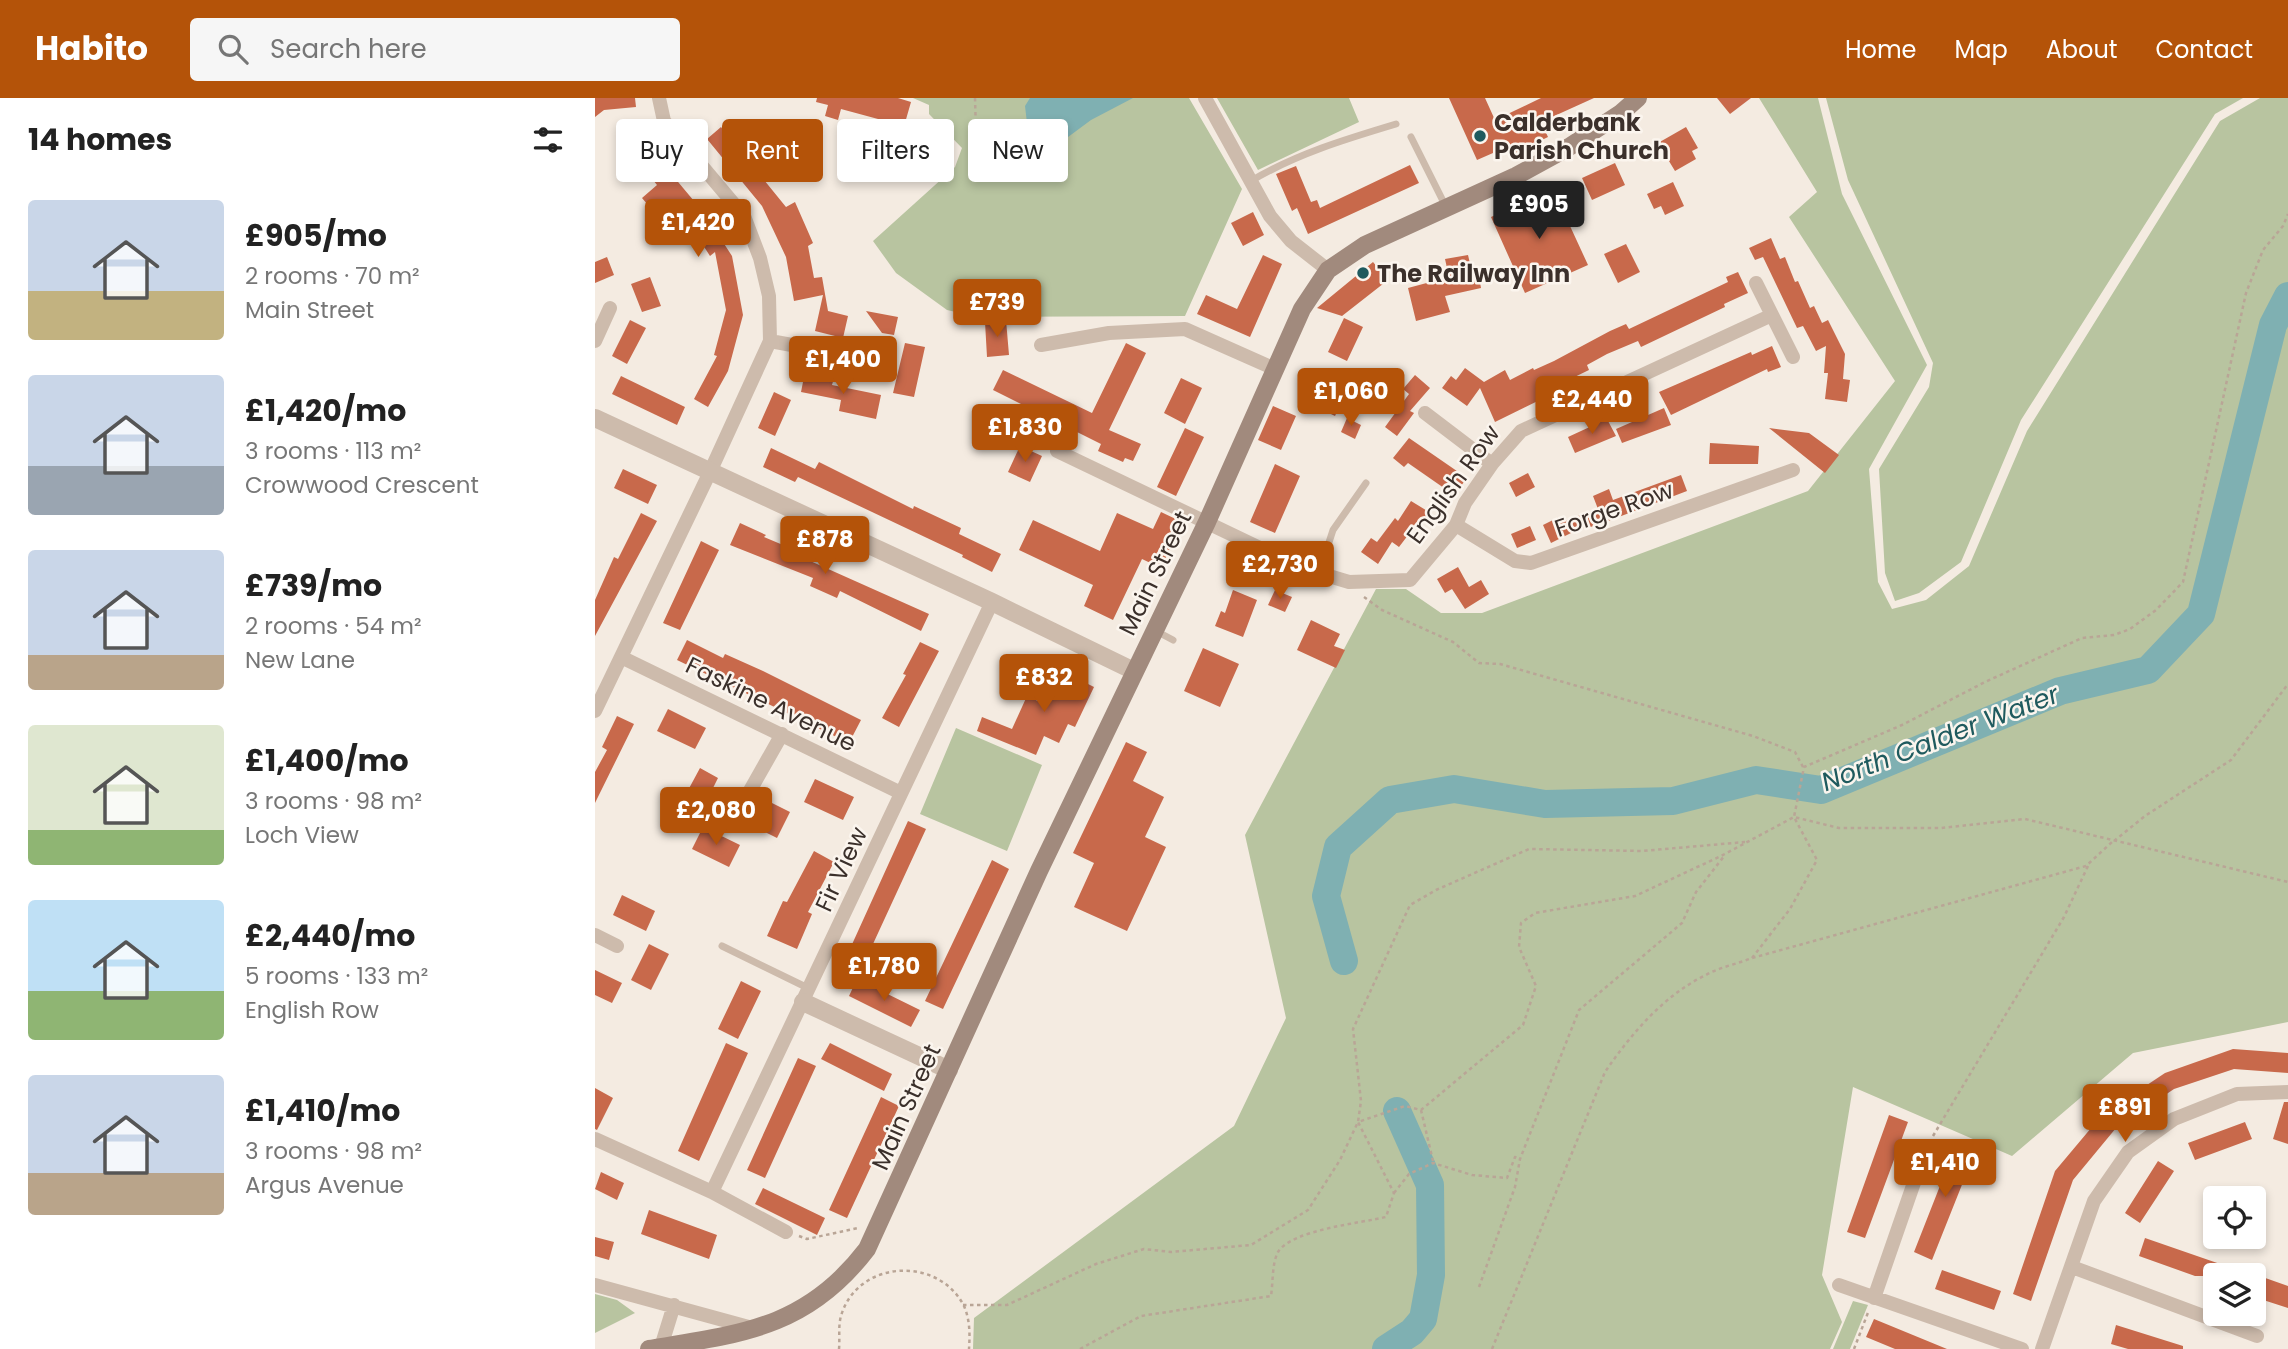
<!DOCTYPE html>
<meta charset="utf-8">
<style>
body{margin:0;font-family:Poppins,sans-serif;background:#f6f6f6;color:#222;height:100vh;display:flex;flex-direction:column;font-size:26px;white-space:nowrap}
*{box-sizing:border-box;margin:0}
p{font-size:23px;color:#767676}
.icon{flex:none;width:38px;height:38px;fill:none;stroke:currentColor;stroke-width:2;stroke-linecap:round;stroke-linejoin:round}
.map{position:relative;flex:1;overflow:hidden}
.panel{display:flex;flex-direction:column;background:#fff;width:595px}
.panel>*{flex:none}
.hud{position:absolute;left:21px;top:21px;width:665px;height:63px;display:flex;gap:14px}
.controls{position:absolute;left:1608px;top:1088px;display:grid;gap:14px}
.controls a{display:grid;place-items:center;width:63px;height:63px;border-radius:7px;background:#fff;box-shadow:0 4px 10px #0003;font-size:35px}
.price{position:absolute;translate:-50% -60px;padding:0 16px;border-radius:7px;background:#b45309;color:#fff;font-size:23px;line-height:46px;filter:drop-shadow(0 2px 4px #0008)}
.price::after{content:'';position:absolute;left:50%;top:42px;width:21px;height:16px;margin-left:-10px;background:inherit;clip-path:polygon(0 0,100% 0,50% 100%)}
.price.selected{background:#222;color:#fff}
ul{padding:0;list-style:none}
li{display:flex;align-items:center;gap:21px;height:175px;padding:0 28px}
li span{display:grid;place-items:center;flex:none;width:196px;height:140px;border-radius:7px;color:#555}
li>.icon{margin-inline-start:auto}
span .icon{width:84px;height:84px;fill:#fffc;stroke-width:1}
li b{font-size:30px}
h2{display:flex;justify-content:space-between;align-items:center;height:84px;padding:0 28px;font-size:30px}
.pill{padding:0 24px;border-radius:7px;background:#fff;box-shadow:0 4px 10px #0003;font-size:24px;line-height:63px}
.pill.selected{background:#b45309;color:#fff}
header{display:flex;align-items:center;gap:42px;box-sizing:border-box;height:98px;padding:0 35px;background:#b45309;color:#fff}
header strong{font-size:33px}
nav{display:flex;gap:38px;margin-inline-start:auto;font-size:24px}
.search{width:490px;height:63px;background:#f6f6f6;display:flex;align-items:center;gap:18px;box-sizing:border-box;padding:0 24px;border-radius:7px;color:#767676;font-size:26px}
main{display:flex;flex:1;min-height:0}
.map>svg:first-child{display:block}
.green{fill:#b8c4a0}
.water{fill:#7fb0b2}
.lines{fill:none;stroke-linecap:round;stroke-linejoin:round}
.river{stroke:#7fb0b2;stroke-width:28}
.building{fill:#c8694b}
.path{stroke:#b9a596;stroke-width:2.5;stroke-dasharray:3.5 3.5;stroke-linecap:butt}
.service{stroke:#cdbbac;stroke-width:7}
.minor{stroke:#cdbbac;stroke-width:14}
.tertiary{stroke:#cdbbac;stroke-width:18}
.secondary{stroke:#a18a7d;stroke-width:18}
.poi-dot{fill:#1f5a5e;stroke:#fbf5ee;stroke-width:2.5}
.labels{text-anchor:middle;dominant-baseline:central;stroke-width:5;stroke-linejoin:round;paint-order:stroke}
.poi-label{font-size:24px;font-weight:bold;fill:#3b302b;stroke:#fbf5ee;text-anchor:start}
.street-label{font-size:24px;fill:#3b302b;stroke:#fbf5ee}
.water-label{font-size:26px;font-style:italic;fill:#1f5a5e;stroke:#fbf5ee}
</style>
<header>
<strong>Habito</strong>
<div class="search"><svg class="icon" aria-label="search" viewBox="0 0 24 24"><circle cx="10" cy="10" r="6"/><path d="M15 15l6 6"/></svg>Search here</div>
<nav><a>Home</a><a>Map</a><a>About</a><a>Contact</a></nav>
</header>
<main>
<section class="panel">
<h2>14 homes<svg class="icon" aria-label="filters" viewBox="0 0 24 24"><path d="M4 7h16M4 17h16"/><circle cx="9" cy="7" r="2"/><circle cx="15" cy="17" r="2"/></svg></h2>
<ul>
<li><span style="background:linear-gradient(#c9d6e8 65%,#c2b280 0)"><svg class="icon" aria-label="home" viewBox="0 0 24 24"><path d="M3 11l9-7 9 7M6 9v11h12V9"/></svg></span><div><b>£905/mo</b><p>2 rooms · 70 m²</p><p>Main Street</p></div></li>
<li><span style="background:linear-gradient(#c9d6e8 65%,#9aa5b1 0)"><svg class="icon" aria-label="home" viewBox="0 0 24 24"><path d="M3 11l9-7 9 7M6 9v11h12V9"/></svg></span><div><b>£1,420/mo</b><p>3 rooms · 113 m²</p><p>Crowwood Crescent</p></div></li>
<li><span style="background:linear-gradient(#c9d6e8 75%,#b9a48a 0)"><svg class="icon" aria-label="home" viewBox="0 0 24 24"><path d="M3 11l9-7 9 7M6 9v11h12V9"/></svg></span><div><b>£739/mo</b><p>2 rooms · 54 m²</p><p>New Lane</p></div></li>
<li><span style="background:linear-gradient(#dfe7d0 75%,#8fb573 0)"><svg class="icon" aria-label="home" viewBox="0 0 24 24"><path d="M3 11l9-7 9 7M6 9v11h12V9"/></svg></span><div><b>£1,400/mo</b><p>3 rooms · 98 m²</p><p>Loch View</p></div></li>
<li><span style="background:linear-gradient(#bfe0f5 65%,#8fb573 0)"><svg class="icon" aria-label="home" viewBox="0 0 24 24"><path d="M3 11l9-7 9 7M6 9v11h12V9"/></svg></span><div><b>£2,440/mo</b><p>5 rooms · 133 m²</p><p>English Row</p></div></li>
<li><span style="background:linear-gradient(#c9d6e8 70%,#b9a48a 0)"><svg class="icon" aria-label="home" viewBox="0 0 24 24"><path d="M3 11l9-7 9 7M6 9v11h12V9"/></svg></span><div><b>£1,410/mo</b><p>3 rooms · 98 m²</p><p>Argus Avenue</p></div></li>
</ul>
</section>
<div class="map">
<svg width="1693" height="1251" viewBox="0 0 1693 1251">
<rect width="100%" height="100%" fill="#f4ebe1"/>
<path class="green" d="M 318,0 L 594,0 L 647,91 L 590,218 L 383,219 L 352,212 L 301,175 L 278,143 L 360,69 L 367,50 L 334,16 L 334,7 Z
M 622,0 L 754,0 L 764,24 L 663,72 Z
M 1164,0 L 1223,0 L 1247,96 L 1332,267 L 1274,371 L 1283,484 L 1297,511 L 1331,502 L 1374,468 L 1432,333 L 1625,23 L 1665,0 L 1693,0 L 1693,924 L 1538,955 L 1417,1058 L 1258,989 L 1227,1177 L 1247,1224 L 1235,1251 L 378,1251 L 379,1220 L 639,1028 L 691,920 L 650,737 L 781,491 L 811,491 L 846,515 L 887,515 L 1213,393 L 1300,283 L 1194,119 L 1222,94 Z
M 1231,0 L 1648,0 L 1620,16 L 1426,322 L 1366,464 L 1324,495 L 1300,503 L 1290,475 L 1284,371 L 1334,289 L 1338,265 L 1253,82 Z
M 361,630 L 447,667 L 412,753 L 325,716 Z
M 0,1196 L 22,1202 L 40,1215 L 0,1235 Z
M 1258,1203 L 1273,1207 L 1255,1251 L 1238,1251 Z"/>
<path class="water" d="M 435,0 L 538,0 L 496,22 L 469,42 L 461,35 L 446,38 L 432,25 L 430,8 Z"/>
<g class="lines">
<path class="river" d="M 749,863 L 731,798 L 743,749 L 795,702 L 859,691 L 950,706 L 1078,703 L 1161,682 L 1226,692 L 1465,593 L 1553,572 L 1606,516 L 1678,227 L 1693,198
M 791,1251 L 817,1234 L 828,1221 L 836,1177 L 835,1087 L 802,1013"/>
</g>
<path class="building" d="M 0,0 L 40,0 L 41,9 L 9,12 L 0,19 Z
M 222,0 L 303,0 L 316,4 L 297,70 L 263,60 L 267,45 L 275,48 L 283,21 L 246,11 L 243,22 L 230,18 L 233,7 L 221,4 Z
M 854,0 L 890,0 L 900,22 L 946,0 L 999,0 L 946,24 L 953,39 L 918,56 L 914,48 L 882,62 Z
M 1122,0 L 1156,0 L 1135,16 Z
M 126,29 L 191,109 L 200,104 L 218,145 L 213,148 L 219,180 L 227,179 L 233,213 L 253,218 L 248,240 L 220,233 L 228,197 L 199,203 L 191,159 L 167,108 L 112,41 Z
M 332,29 L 357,54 L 331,80 L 306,54 Z
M 1091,29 L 1103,50 L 1097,53 L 1101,61 L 1080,73 L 1063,45 Z
M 43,36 L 109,115 L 137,158 L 148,217 L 133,273 L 113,309 L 99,301 L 122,258 L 119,257 L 131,212 L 120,154 L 115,158 L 106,144 L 101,147 L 92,133 L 97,130 L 73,101 L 58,113 L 47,100 L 62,87 L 30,47 Z
M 1020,65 L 1030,87 L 997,102 L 987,80 Z
M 815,67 L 824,85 L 713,136 L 702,110 L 697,113 L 681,76 L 701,68 L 716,104 L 722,102 L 725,110 Z
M 1078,84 L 1089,108 L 1070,117 L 1066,108 L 1059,111 L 1052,96 Z
M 958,91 L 993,167 L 930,195 L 896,119 Z
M 658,114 L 669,137 L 648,148 L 636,125 Z
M 1176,140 L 1185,161 L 1190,159 L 1200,184 L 1203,183 L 1215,210 L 1219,208 L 1227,225 L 1233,222 L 1250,256 L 1248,281 L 1255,282 L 1252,304 L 1230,301 L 1233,275 L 1229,275 L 1231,248 L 1221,253 L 1208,228 L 1202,230 L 1168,159 L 1160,162 L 1154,150 Z
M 1031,146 L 1045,174 L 1023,185 L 1009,156 Z
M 668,157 L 687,166 L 655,239 L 602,216 L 611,197 L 642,211 Z
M 873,157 L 877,174 L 883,173 L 886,190 L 850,198 L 855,214 L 821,223 L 813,190 L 854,179 L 850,161 Z
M 12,159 L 19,177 L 0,185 L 0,164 Z
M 778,164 L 793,182 L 747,218 L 722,210 Z
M 1143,174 L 1153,195 L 1129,206 L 1130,209 L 1046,249 L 1043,243 L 1012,256 L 992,267 L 994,272 L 961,288 L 963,293 L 900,324 L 885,290 L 872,308 L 847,290 L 856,278 L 861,282 L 870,270 L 889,284 L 910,272 L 915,282 L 938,270 L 939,272 L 959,263 L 1015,233 L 1031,226 L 1034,231 L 1133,184 L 1131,179 Z
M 55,179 L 66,208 L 47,214 L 36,186 Z
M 271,213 L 303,219 L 299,237 L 287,235 Z
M 749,220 L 768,229 L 752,263 L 733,254 Z
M 35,222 L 51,230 L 32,266 L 17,258 Z
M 411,222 L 414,257 L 392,259 L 390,224 Z
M 310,245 L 330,249 L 319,299 L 298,295 Z
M 531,245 L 551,255 L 514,332 L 546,346 L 538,363 L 530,360 L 528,364 L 503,353 L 506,346 L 398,292 L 408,272 L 497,315 Z
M 1177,248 L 1186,269 L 1173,274 L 1172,271 L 1076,317 L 1064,294 L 1156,254 L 1157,257 Z
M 210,274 L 239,280 L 237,287 L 286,297 L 281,321 L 244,313 L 246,302 L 206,294 Z
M 820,277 L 835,290 L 815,313 L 819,315 L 802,338 L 790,329 L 814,296 L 808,291 Z
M 26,278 L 90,309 L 82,327 L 17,296 Z
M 726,279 L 745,289 L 739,301 L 746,305 L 740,318 L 709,303 L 716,290 L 720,292 Z
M 586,280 L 607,290 L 590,326 L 569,315 Z
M 179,294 L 196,302 L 180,338 L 163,330 Z
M 678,308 L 701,318 L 686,352 L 663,342 Z
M 1069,310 L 1076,327 L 1027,345 L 1021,331 Z
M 752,320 L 766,327 L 760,341 L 746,334 Z
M 1012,321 L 1021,338 L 980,355 L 973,339 Z
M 590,330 L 609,339 L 581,398 L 562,389 Z
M 1174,330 L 1214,335 L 1244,357 L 1230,375 Z
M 814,340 L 872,380 L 859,397 L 813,365 L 809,369 L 798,360 Z
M 1115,345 L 1164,348 L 1163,366 L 1114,366 Z
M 425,348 L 447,358 L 435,384 L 413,374 Z
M 176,350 L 220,371 L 224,364 L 318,411 L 319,408 L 366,430 L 364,436 L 406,456 L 397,474 L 367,459 L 368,457 L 203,379 L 200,384 L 168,369 Z
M 680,366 L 705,378 L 680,435 L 655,424 Z
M 28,371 L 62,387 L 53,406 L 19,390 Z
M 933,375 L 940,389 L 921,399 L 914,385 Z
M 1086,377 L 1092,393 L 1000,428 L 984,431 L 956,445 L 948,427 L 964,419 L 966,424 L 1003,411 L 998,398 L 1014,391 L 1018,402 Z
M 816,403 L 834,414 L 823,430 L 820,428 L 804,449 L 797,444 L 783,466 L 766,454 L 776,440 L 782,444 L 800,420 L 803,423 Z
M 566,414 L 587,424 L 566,470 L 547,461 L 518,522 L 489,508 L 498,487 L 424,452 L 438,422 L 505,453 L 522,415 L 558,431 Z
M 46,415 L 62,423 L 0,538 L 0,502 L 19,459 L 23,461 Z
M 145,425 L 171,437 L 169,439 L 214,458 L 213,462 L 334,516 L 326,533 L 245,493 L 242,500 L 215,488 L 218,480 L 135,447 Z
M 935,428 L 941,442 L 922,450 L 916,436 Z
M 106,443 L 124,452 L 85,532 L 68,525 Z
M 863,469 L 874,489 L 886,482 L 894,496 L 870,511 L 857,491 L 850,495 L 842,481 Z
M 638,492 L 662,502 L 648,539 L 620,528 L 626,513 L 630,515 Z
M 680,492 L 697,499 L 690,514 L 673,507 Z
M 716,522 L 745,536 L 739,548 L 750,552 L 741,570 L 702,552 Z
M 92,542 L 128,560 L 130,556 L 168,573 L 266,622 L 254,645 L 82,562 Z
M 325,544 L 344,553 L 304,629 L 287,620 L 311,577 L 308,576 Z
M 608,550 L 644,566 L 625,609 L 589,593 Z
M 461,570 L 499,589 L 480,629 L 473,626 L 464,645 L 449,638 L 441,657 L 382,633 L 387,619 L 417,631 L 432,598 L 445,604 Z
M 73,611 L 111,630 L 100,651 L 62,633 Z
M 22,618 L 39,626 L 0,705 L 0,674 L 12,652 L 7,649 Z
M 531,644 L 552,654 L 538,683 L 569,699 L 550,739 L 571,749 L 532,833 L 479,809 L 499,765 L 478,755 Z
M 105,670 L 123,680 L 110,706 L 91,696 Z
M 220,681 L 259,699 L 248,722 L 209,704 Z
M 175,704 L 195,714 L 182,740 L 162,730 Z
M 313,723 L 331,731 L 266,872 L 249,864 Z
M 108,729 L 145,747 L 134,769 L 97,751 Z
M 219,753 L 239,764 L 213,814 L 217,816 L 202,851 L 172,838 L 188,803 L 192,804 Z
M 397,762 L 414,771 L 348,911 L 330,903 Z
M 27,797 L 60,813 L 51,833 L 18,817 Z
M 54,846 L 74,856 L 56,892 L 36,882 Z
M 0,872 L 27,885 L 17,905 L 0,897 Z
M 262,881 L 325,912 L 316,929 L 254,898 Z
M 146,883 L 166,893 L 143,941 L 123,931 Z
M 131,945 L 153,955 L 104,1063 L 83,1053 Z
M 235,945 L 297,976 L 289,993 L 226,961 Z
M 1638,951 L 1693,955 L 1693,975 L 1639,971 L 1579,991 L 1521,1030 L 1478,1082 L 1436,1203 L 1418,1196 L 1460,1073 L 1507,1017 L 1570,975 Z
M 203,960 L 221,968 L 170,1080 L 152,1072 Z
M 0,990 L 18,1000 L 2,1032 L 0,1031 Z
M 286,999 L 304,1008 L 252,1120 L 234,1112 Z
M 1689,1004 L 1693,1004 L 1693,1046 L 1678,1041 Z
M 1294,1017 L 1313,1024 L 1270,1140 L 1252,1134 Z
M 1650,1024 L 1657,1041 L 1600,1062 L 1593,1045 Z
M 1363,1042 L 1382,1049 L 1337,1162 L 1319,1154 Z
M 1563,1063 L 1579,1073 L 1545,1125 L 1530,1115 Z
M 6,1074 L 29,1085 L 22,1102 L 0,1091 Z
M 168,1090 L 230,1120 L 222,1137 L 160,1106 Z
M 54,1112 L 122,1137 L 114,1161 L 46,1136 Z
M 0,1139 L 19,1144 L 14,1162 L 0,1158 Z
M 1550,1140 L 1654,1176 L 1654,1178 L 1600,1178 L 1544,1158 Z
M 1347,1172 L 1406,1193 L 1399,1212 L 1340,1191 Z
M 1659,1176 L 1693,1188 L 1693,1210 L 1659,1199 Z
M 1279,1221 L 1352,1251 L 1300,1251 L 1271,1239 Z
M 1521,1227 L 1588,1248 L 1588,1251 L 1533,1251 L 1516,1246 Z"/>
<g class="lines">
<path class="path" d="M 380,0 L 382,67
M 769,499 L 787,512 L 858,544 L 884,565 L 905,566 L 1158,638 L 1200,654 L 1208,669
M 1519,743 L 1550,718 L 1636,662 L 1693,586
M 1157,860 L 1195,811 L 1222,762 L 1199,719 L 1209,669 L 1307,627 L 1390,584 L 1487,540 L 1519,537 L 1535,531 L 1561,512 L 1588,484 L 1651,195 L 1668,152 L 1688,128 L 1693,116
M 826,1012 L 838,1063
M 1338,1038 L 1469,819 L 1493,768
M 799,1095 L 814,1076 L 838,1065 L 877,1077 L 912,1080 L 920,1059 L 925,1061
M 204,1138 L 212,1141 L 263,1130
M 884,1189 L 920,1089 L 925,1061 L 984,912 L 1087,825 L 1101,794 L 1130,757
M 368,1207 L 412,1207 L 501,1166 L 549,1151 L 576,1154 L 656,1147 L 713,1112 L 745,1062 L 763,1024 L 766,1003 L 758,931 L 815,807 L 841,792 L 934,751 L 1047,753 L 1150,744
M 244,1251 C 245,1241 243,1228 246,1218 C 262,1162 343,1157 369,1208 C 375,1222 375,1236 374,1251
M 485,1251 L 546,1218 L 676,1198 C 678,1185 677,1165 683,1154 C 696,1132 766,1125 791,1119 L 799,1095 L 763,1024 L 810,1008 L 826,1012 L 928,927 L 941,888 L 924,849 L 926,825 L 940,815 L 1040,798 L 1126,758 L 1199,719 L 1244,730 L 1346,730 L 1430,721 L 1693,784
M 897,1251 L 1010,974 C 1036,936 1069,897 1111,877 C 1125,869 1142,866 1157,860 L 1491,768 L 1517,744
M 1259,1251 L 1274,1212"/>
<path class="service" d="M 816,39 L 851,109
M 656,83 C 701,56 751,41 801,26
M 724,475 L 738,432 L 771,385
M 561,533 L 578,542
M 127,848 L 215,891"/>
<path class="minor" d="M 610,0 L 675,118 L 696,143 L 733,172
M 1161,185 L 1198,259
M 0,243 L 15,210
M 175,243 L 268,260
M 446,247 L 514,235 L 590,231 L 680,271
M 830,315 L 897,366
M 462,353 L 667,451 L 724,475 L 754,484 L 815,482 L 861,427 L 870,405 L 897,366 L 926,333 L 1177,217
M 861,427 L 920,463 L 936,465 L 1198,372
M 26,559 L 306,695
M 0,613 L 115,374 L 175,243 L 174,198 L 165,160 L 149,118 L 69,23 L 64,0
M 135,728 L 187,636
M 0,837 L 22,848
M 0,1041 L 117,1094 L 191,1134
M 117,1094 L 397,504
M 1477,1169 L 1662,1238
M 0,1187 L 161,1231
M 1244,1187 L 1427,1251
M 1279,1200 L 1331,1050
M 66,1249 L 79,1207
M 1447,1251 L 1499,1103 L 1533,1054 L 1579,1021 L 1642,996 L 1693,994"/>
<path class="tertiary" d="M 0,320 L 397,504 L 539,573
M 208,904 L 354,972"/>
<path class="secondary" d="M 54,1251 C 146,1236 212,1230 272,1151 L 444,773 L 612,424 L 707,211 L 733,172 L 770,147 L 921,78 L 974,49 L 1026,15 L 1043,0"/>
</g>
<g class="poi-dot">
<circle cx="885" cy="38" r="7"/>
<circle cx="768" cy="175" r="7"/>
</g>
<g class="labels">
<g class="poi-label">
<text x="899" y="24">Calderbank<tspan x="899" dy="28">Parish Church</tspan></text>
<text x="782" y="175">The Railway Inn</text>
</g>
<g class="street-label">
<text transform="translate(858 386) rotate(-54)">English Row</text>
<text transform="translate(1019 411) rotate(-19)">Forge Row</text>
<text transform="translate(560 475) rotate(-64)">Main Street</text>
<text transform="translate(176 606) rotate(26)">Faskine Avenue</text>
<text transform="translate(246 771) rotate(-65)">Fir View</text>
<text transform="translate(311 1009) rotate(-66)">Main Street</text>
</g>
<g class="water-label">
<text transform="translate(1345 640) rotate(-21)">North Calder Water</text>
</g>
</g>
</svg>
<div class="controls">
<a><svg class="icon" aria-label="locate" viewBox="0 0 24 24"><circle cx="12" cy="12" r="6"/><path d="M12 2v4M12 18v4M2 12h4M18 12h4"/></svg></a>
<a><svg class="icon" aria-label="layers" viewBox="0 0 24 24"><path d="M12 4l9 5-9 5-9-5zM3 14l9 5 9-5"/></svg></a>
</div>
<b class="price selected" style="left:944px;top:143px">£905</b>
<b class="price" style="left:103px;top:161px">£1,420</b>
<b class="price" style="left:402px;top:241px">£739</b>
<b class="price" style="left:248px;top:298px">£1,400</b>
<b class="price" style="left:756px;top:330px">£1,060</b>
<b class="price" style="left:997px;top:338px">£2,440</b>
<b class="price" style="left:430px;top:366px">£1,830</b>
<b class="price" style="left:230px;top:478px">£878</b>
<b class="price" style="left:685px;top:503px">£2,730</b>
<b class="price" style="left:449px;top:616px">£832</b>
<b class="price" style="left:121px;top:749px">£2,080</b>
<b class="price" style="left:289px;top:905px">£1,780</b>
<b class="price" style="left:1530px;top:1046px">£891</b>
<b class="price" style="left:1350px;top:1101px">£1,410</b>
<div class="hud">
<a class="pill">Buy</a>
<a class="pill selected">Rent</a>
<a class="pill">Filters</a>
<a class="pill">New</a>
</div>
</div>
</main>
